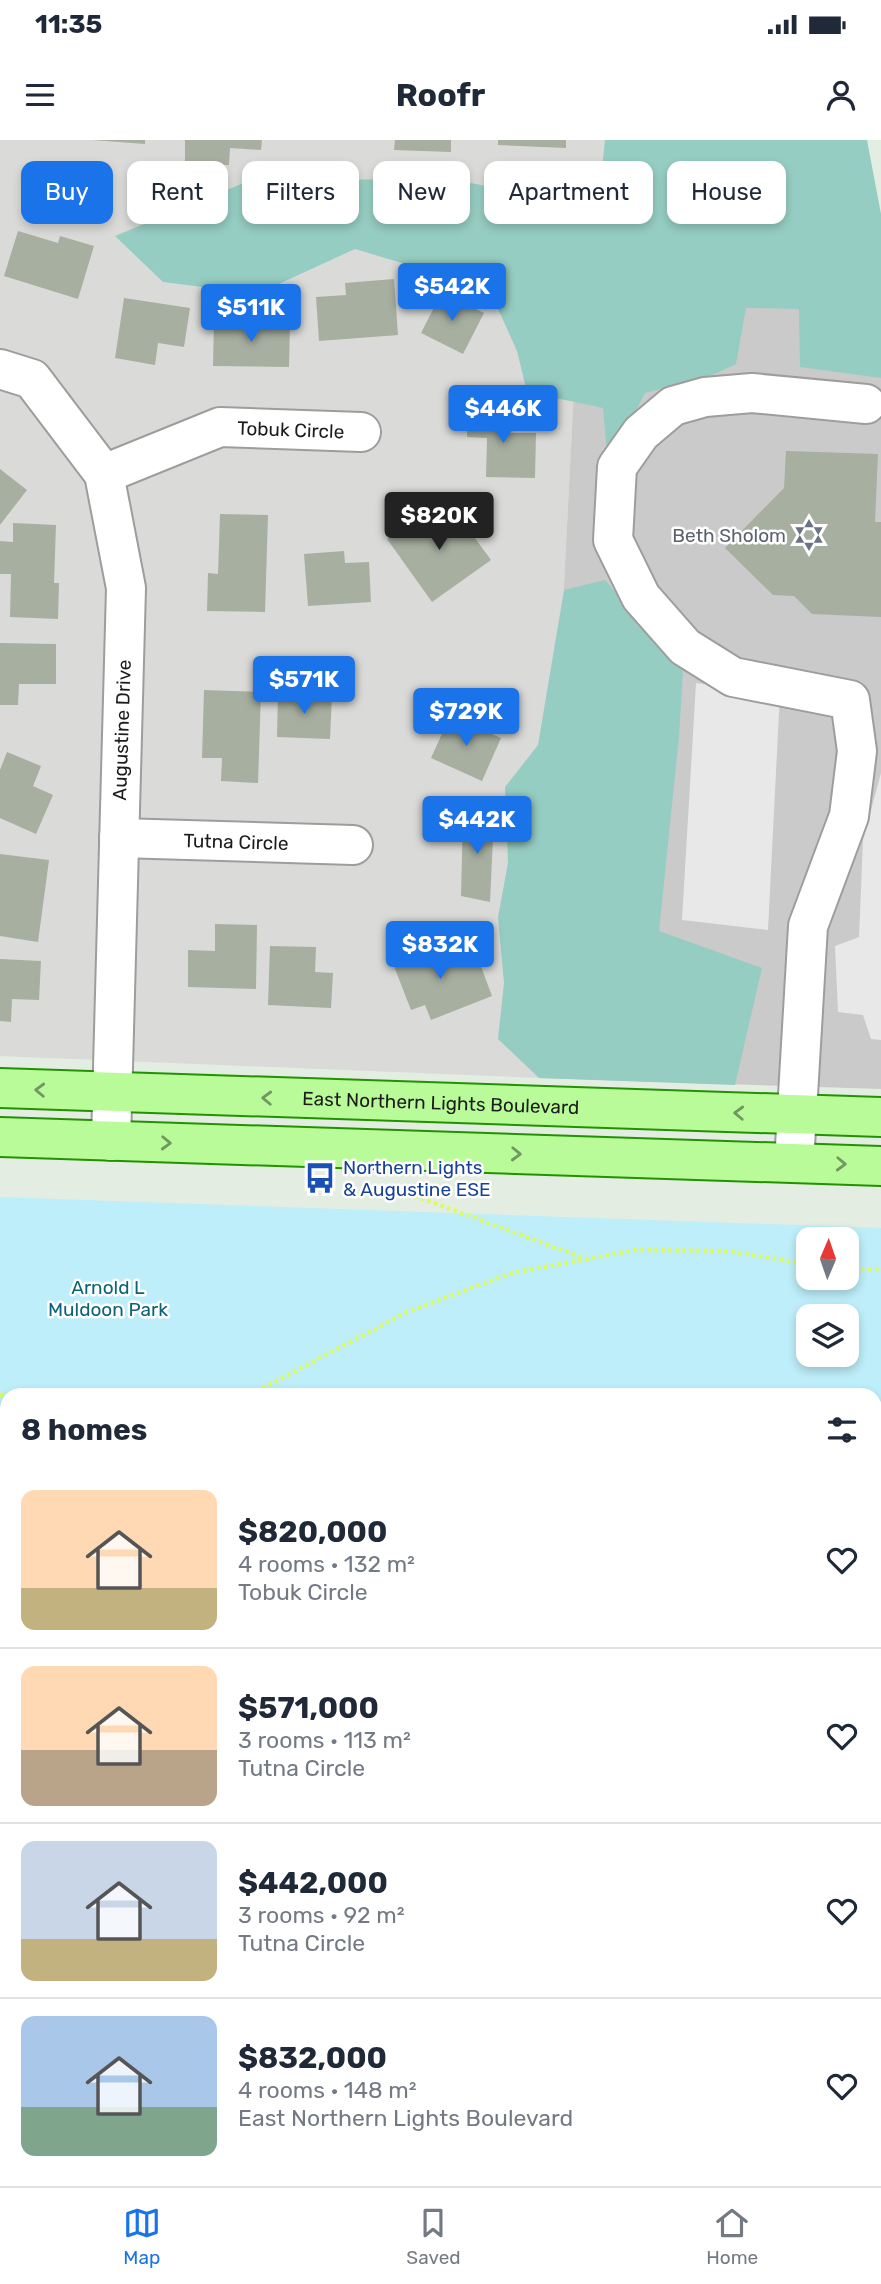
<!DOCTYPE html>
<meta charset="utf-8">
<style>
body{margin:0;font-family:Rubik,sans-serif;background:#f6f6f7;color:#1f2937;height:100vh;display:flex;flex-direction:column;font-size:26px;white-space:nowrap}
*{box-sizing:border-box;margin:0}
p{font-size:23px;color:#747a83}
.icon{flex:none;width:38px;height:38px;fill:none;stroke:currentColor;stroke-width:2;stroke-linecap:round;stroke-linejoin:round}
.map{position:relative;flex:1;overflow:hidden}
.side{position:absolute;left:0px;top:1248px;width:882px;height:800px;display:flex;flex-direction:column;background:#fff;border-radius:21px 21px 0 0;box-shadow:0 4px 10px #0003}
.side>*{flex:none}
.hud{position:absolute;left:21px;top:21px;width:840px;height:63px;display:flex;gap:14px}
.needle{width:46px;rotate:2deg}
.controls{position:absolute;left:796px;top:1087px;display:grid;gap:14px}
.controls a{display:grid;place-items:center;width:63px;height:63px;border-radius:14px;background:#fff;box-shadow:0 4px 10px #0003;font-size:35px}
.price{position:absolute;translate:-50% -60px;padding:0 16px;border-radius:7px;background:#1a73e8;color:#fff;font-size:23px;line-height:46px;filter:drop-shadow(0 2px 4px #0008)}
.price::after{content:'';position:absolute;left:50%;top:42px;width:21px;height:16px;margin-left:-10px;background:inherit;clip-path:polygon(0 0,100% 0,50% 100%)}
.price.current{background:#222;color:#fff}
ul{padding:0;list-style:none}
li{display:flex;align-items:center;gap:21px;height:175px;padding:0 21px}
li+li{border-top:2px solid #e0e1e3}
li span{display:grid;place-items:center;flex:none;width:196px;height:140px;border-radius:14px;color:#555}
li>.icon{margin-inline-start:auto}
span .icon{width:84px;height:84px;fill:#fffc;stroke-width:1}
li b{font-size:30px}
h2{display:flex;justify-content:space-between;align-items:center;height:84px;padding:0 21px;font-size:30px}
.tag{padding:0 24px;border-radius:14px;background:#fff;box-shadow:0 4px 10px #0003;font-size:24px;line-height:63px}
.tag.current{background:#1a73e8;color:#fff}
.status{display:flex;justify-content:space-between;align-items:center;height:49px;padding:0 35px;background:#fff;direction:ltr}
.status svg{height:19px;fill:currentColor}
header{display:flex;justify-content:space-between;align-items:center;height:91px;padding:0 21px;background:#fff;font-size:32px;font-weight:700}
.menu{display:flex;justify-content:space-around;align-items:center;height:98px;border-top:2px solid #e0e1e3;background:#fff;font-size:19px;color:#747a83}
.menu a{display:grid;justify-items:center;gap:4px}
.menu .current{color:#1a73e8}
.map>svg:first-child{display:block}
.residential{fill:#dadad9}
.religious{fill:#cacaca}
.forest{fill:#96cdc2}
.park{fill:#bdeef9;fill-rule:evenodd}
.parking{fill:#e8e8e8}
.building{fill:#a7afa1}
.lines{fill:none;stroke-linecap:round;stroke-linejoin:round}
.minor-casing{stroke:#9d9d9d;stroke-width:42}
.major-casing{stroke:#229300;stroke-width:42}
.path{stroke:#dcf966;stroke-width:4.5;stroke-dasharray:3.5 3.5;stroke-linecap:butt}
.minor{stroke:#fff;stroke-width:38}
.major{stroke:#b9fb98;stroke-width:38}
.oneway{stroke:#729760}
.labels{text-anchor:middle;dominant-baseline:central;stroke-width:5;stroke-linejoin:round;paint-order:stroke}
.street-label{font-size:19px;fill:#1c1c1c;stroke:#fff}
.worship-label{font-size:19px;fill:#5b616d;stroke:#fff;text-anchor:end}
.transit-label{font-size:19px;fill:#164399;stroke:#fff;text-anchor:start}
.park-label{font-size:19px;fill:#0b6478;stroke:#fff}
</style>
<div class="status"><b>11:35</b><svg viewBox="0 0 49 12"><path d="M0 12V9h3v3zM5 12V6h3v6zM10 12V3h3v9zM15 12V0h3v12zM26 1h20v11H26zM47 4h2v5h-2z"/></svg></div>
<header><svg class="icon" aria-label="menu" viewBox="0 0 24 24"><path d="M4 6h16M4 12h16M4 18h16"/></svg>Roofr<svg class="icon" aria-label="person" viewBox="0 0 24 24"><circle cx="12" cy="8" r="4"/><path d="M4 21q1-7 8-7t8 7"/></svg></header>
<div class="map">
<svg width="881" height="2046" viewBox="0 0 881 2046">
<rect width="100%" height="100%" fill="#e4ede1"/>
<path class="residential" d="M 0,0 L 626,0 L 579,151 L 539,938 L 0,916 Z"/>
<path class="religious" d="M 881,98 L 881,949 L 539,938 L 579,150 Z"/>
<path class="forest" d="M 605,0 L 867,0 L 881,74 L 881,238 L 800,227 L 799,169 L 746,168 L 736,224 L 708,237 L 645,253 L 608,324 L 603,268 L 527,252 L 517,211 L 489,149 L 355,109 L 257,154 L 163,142 L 115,96 L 246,42 L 444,38 L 598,67 Z
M 605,440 L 683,531 L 679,597 L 659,791 L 762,828 L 735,945 L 539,938 L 498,899 L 504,843 L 498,777 L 508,723 L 505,647 L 538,605 L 564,450 Z"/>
<path class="park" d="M 0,1057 L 881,1088 L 881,2046 L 0,2046 ZM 808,1099 L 847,1099 L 847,1138 L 808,1138 ZM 808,1176 L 847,1176 L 847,1214 L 808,1214 ZM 7,1255 L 875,1255 L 875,2040 L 7,2040 Z"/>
<path class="parking" d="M 696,543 L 780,553 L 768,790 L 682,780 Z
M 881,633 L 881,900 L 871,899 L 863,875 L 838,872 L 835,806 L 859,797 L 863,700 Z"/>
<path class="building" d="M 92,0 L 145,0 L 145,4 Z
M 185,0 L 262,0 L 261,10 L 230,8 L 229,25 L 185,24 Z
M 395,0 L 451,0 L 451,12 L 394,10 Z
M 498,0 L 566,0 L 566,8 L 498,5 Z
M 18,91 L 58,103 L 60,96 L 94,106 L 78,159 L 4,136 Z
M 394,139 L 398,195 L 319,201 L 316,157 L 346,155 L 345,143 Z
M 442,152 L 484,173 L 463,214 L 421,193 Z
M 124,158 L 190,168 L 184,207 L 158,203 L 155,225 L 115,218 Z
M 214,181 L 290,183 L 289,227 L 213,226 Z
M 467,269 L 503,270 L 503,293 L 536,293 L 535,338 L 486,337 L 487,298 L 467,297 Z
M 786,311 L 878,314 L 875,382 L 881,382 L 881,477 L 812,474 L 794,456 L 773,455 L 725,408 L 784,348 Z
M 0,329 L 27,350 L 0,385 Z
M 453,368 L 491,420 L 432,462 L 387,399 L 421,374 L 429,385 Z
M 220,374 L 268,375 L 265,472 L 207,471 L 208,433 L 218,434 Z
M 13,383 L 56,385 L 54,443 L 59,443 L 58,479 L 10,477 L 11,434 L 0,434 L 0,401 L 13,402 Z
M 344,411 L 345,423 L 369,422 L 371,462 L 308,466 L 304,414 Z
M 0,503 L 56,504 L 56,544 L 19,544 L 18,565 L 0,565 Z
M 204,550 L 261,552 L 258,643 L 221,641 L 222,618 L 202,618 Z
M 278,553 L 332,555 L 330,599 L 277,597 Z
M 450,576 L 501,598 L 482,641 L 431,618 Z
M 7,612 L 41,626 L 33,646 L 53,655 L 36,694 L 0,678 L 0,630 Z
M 463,674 L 494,675 L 490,762 L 461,756 Z
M 0,714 L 49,720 L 38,802 L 0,796 Z
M 215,784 L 257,785 L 256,849 L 188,847 L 188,810 L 215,811 Z
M 428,802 L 438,827 L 476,813 L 492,856 L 431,880 L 425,865 L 411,870 L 390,816 Z
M 270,806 L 316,807 L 315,832 L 333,833 L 331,868 L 268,865 Z
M 0,819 L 41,821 L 39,860 L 12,859 L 11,882 L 0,881 Z"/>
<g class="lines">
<defs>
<g id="minor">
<path d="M 0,229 L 32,239 L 104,334 L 126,448 L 111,1001"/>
<path id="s1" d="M 104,334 L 220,287 L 361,292"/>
<path id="s2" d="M 119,698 L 353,705"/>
<path d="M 794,1023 L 808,786 L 849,676 L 857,611 L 850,560 L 733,537 L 685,507 L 641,457 L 613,400 L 617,327 L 641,293 L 673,266 L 705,257 L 752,253 L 866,264"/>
</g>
<g id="major">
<path id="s3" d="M 0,948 L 881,977"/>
<path d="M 0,997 L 881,1026"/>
</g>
</defs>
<use href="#minor" class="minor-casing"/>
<use href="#major" class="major-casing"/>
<path class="path" d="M 388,1046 L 586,1119
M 847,1130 L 881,1129
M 0,1255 L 39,1249 L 65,1255
M 250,1255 L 407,1172 L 512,1133 L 636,1110 L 727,1111 L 808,1124
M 875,1611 L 881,1609
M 875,1795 L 881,1794"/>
<use href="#minor" class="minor"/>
<use href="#major" class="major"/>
</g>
<defs><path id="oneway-chevron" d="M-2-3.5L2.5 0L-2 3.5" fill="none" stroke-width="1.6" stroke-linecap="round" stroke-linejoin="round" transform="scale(1.75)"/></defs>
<g class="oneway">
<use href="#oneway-chevron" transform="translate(40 950) rotate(-178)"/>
<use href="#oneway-chevron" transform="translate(267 958) rotate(-178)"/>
<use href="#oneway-chevron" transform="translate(739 973) rotate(-178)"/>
<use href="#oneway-chevron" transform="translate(166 1003) rotate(2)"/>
<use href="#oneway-chevron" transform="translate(516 1014) rotate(2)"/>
<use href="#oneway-chevron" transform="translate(841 1024) rotate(2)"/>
</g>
<defs>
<symbol id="synagogue-bare" viewBox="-9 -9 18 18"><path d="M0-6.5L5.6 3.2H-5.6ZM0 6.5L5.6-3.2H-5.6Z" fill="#6b7280" stroke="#fff" stroke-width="2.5" paint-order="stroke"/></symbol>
<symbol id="bus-bare" viewBox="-9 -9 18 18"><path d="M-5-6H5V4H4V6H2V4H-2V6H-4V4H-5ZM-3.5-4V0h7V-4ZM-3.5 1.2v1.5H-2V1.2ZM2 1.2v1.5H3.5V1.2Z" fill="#1a4fb4" stroke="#fff" stroke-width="2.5" paint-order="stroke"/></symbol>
</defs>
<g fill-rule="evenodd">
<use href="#synagogue-bare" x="787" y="373" width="44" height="44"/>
<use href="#bus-bare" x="298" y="1016" width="44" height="44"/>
</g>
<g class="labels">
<g class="street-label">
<text stroke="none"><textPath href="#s1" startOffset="196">Tobuk Circle</textPath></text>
<text transform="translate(122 590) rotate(-88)">Augustine Drive</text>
<text stroke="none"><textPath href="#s2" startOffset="117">Tutna Circle</textPath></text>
<text stroke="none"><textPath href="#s3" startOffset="441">East Northern Lights Boulevard</textPath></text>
</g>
<g class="worship-label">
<text x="786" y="395">Beth Sholom</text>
</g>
<g class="transit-label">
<text x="343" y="1027">Northern Lights<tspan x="343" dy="22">&amp; Augustine ESE</tspan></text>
</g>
<g class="park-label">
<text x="108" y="1147">Arnold L<tspan x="108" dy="22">Muldoon Park</tspan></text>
</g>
</g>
</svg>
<div class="controls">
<a><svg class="needle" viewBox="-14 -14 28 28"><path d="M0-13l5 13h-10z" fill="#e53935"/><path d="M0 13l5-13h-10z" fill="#747a83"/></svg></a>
<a><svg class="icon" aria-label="layers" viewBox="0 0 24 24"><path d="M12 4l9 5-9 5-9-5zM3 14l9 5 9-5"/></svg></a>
</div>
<b class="price" style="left:452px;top:183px">$542K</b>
<b class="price" style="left:251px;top:204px">$511K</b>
<b class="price" style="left:503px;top:305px">$446K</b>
<b class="price current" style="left:439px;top:412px">$820K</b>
<b class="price" style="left:304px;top:576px">$571K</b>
<b class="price" style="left:466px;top:608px">$729K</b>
<b class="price" style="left:477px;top:716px">$442K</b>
<b class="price" style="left:440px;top:841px">$832K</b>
<div class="hud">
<a class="tag current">Buy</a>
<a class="tag">Rent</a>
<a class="tag">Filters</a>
<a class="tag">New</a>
<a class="tag">Apartment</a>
<a class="tag">House</a>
</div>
<section class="side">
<h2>8 homes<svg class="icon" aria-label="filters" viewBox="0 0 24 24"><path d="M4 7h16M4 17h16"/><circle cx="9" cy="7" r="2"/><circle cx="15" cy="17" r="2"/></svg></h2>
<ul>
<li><span style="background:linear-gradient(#ffd9b3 70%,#c2b280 0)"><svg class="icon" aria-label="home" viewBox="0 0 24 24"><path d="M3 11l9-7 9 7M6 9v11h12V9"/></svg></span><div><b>$820,000</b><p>4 rooms · 132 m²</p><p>Tobuk Circle</p></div><svg class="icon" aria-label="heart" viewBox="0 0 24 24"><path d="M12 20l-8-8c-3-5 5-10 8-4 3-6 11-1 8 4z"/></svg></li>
<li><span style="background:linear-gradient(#ffd9b3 60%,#b9a48a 0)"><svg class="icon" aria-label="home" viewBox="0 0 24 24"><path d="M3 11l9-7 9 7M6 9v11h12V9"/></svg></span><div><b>$571,000</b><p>3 rooms · 113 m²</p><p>Tutna Circle</p></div><svg class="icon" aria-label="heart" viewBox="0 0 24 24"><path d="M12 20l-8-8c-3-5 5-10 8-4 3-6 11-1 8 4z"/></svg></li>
<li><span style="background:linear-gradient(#c9d6e8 70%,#c2b280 0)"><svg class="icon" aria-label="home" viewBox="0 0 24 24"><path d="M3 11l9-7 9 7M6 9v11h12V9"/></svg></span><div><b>$442,000</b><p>3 rooms · 92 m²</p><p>Tutna Circle</p></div><svg class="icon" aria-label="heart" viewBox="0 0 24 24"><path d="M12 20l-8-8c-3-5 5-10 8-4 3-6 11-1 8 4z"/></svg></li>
<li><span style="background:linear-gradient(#a9c7e8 65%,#7fa58c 0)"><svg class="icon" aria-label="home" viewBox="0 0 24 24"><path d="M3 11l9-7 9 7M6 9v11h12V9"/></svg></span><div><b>$832,000</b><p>4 rooms · 148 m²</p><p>East Northern Lights Boulevard</p></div><svg class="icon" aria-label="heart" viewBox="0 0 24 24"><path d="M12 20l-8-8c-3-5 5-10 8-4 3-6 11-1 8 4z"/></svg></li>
</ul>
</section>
</div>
<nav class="menu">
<a class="current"><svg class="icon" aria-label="map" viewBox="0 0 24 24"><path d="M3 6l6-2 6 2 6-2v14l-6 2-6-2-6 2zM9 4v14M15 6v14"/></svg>Map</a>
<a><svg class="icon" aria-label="saved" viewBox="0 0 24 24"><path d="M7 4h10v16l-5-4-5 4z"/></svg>Saved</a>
<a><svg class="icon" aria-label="home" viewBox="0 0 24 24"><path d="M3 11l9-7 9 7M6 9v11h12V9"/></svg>Home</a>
</nav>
